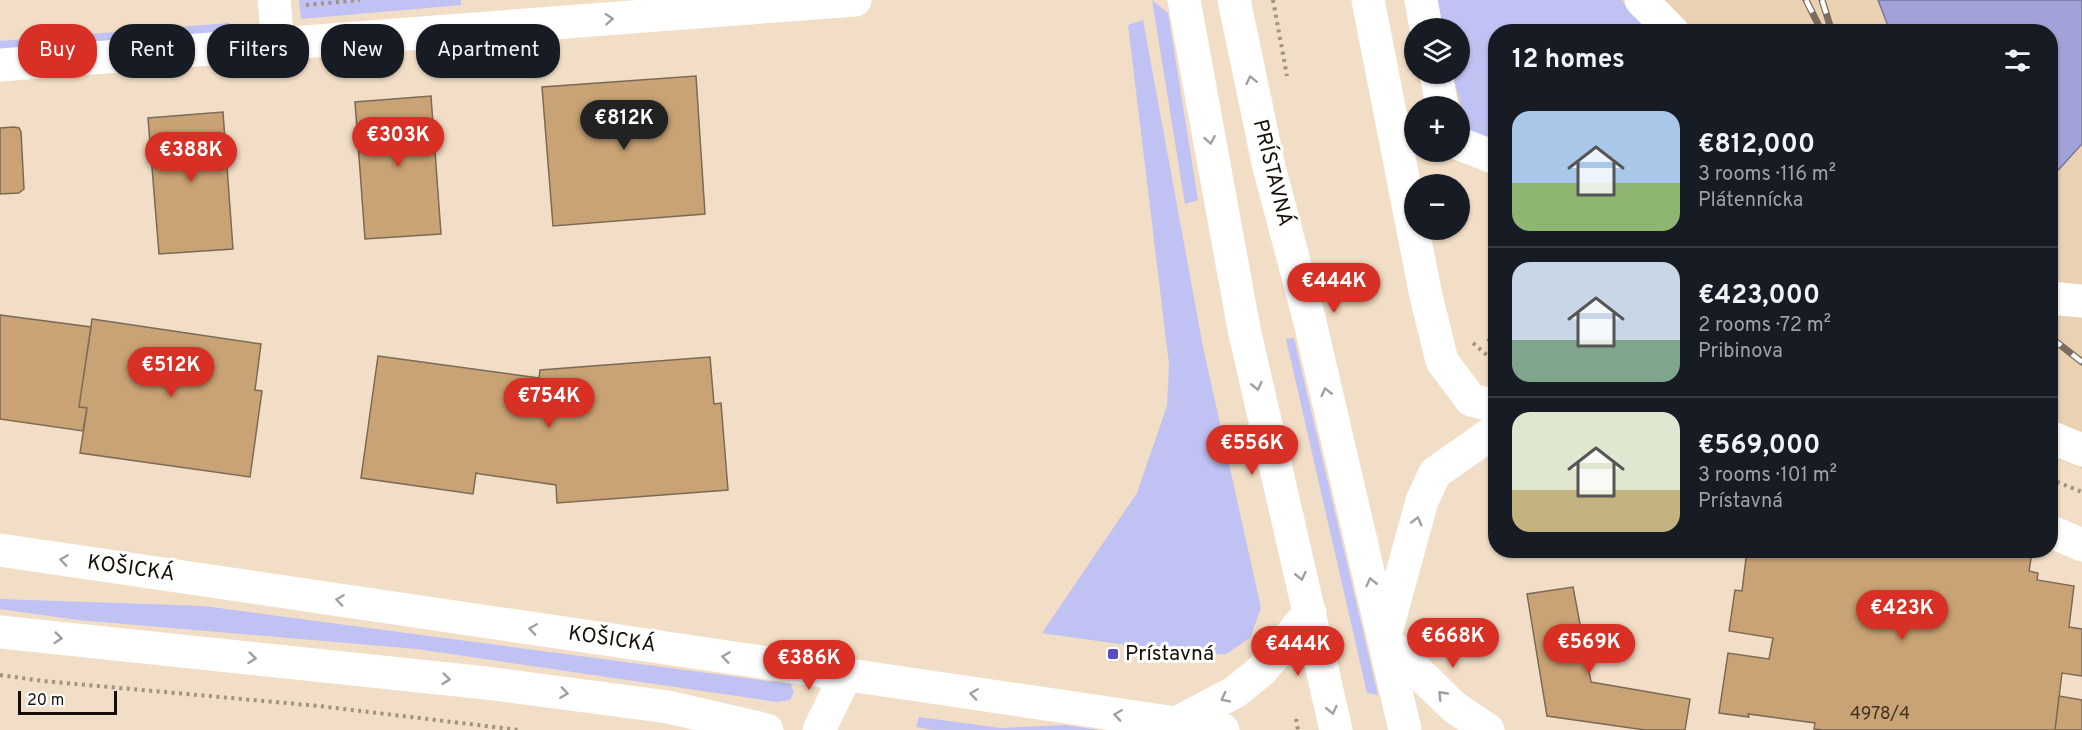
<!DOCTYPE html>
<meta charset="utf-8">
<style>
body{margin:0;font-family:Overpass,sans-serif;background:#20242c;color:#f1f3f6;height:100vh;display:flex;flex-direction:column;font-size:22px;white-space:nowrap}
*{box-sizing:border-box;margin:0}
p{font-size:20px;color:#9ea1a6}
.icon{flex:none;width:33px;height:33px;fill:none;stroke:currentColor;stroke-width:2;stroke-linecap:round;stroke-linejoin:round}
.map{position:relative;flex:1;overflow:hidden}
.side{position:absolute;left:1488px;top:24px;width:570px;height:534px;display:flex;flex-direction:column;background:#171b24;border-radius:24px;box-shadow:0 2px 4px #0004}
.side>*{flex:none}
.guide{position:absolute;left:18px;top:24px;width:570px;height:54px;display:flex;gap:12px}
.buttons{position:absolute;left:1404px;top:18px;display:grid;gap:12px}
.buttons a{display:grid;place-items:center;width:66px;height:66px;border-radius:50%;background:#171b24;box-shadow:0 2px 4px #0004;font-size:30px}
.scale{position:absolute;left:18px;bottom:15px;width:99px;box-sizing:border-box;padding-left:6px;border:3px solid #160f07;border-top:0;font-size:16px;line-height:21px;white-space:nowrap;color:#160f07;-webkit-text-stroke:4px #fff;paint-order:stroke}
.price{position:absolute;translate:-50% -51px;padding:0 14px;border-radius:21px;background:#d93025;color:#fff;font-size:20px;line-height:39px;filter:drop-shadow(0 2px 3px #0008)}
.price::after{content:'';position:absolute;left:50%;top:36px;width:18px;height:14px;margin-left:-9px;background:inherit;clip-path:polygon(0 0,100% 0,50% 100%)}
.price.on{background:#222;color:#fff}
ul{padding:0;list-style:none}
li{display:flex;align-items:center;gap:18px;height:150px;padding:0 24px}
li+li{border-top:2px solid #363941}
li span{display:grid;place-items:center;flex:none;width:168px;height:120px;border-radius:18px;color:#555}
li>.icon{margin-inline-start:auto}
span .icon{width:72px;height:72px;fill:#fffc;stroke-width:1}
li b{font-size:26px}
h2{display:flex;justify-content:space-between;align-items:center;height:72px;padding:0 24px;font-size:26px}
.tag{padding:0 21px;border-radius:24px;background:#171b24;box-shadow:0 2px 4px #0004;font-size:21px;line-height:54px}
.tag.on{background:#d93025;color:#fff}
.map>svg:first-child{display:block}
.built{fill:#ead1b2}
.green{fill:#bfc2f2}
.water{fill:#a1a3d8;stroke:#779;stroke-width:1.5}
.building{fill:#c9a375;stroke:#7c6a55;stroke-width:1.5}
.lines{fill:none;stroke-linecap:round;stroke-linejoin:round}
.path{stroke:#a19280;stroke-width:4;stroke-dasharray:3 4.5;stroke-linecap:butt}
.minor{stroke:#fff;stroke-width:33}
.major{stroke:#fff;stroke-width:33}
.rail-casing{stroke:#7a6d5e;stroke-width:7}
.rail{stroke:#fff;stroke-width:4.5;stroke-dasharray:14;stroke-linecap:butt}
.oneway{stroke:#a29f9c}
.poi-dot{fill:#584cc4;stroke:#fff;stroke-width:2}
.labels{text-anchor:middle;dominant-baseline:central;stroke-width:6;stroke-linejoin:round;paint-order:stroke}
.number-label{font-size:18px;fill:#433422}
.street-label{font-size:21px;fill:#160f07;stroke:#fff}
.poi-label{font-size:21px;fill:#160f07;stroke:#fff;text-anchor:start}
</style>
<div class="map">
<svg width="2082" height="730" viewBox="0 0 2082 730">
<rect width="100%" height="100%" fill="#f2dec6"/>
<path class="built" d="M 1407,0 L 1878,0 L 1890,31 L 1496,32 L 1495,172 L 1460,152 L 1460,106 L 1429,106 L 1460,74 L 1460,28 L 1414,28 Z
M 2082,144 L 2082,469 L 2051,457 L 2050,178 Z"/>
<path class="green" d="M 299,0 L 461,0 L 461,5 L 301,19 Z
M 1152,0 L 1168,13 L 1198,200 L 1185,204 Z
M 1437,0 L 1621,0 L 1650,31 L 1496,32 L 1495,149 L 1471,138 L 1452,74 L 1460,74 L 1460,28 L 1443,28 Z
M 1143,20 L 1203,347 L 1261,608 L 1250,638 L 1226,654 L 1196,655 L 1042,633 L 1137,493 L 1167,406 L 1169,364 L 1128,25 Z
M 229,23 L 231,34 L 0,51 L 0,41 Z
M 1294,338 L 1378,695 L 1367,693 L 1286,339 Z
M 0,599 L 204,606 L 791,684 L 794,692 L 790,700 L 777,702 L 417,649 L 78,620 L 0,609 Z
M 919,717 L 1000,728 L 1065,725 L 1099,730 L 934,730 L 916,727 Z"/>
<path class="water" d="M 1878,0 L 2082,0 L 2082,144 L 2051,178 L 2050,32 L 1890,31 Z"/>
<path class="building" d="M 696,76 L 705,214 L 553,226 L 542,87 Z
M 431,96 L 441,234 L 365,239 L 355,102 Z
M 223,112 L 233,249 L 159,254 L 148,118 Z
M 14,127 L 19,128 L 21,132 L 24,189 L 19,193 L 0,194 L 0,128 Z
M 1496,310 L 1496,341 L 1488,340 Z
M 0,315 L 91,327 L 79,407 L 87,408 L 83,431 L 0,419 Z
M 92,319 L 261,344 L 255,390 L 262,391 L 250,477 L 80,453 L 87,408 L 79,407 Z
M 378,356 L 539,378 L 540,370 L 710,357 L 714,404 L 721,403 L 728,490 L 557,503 L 556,485 L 480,474 L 476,473 L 473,494 L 361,478 Z
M 1747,550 L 1851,550 L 1893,556 L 1893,550 L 2011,550 L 2032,553 L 2029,571 L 2038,573 L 2037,580 L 2074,586 L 2069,627 L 2082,629 L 2082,676 L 2062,673 L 2055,730 L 1823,730 L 1814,729 L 1815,723 L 1748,714 L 1749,717 L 1719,713 L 1728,653 L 1769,659 L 1773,638 L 1729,631 L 1735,590 L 1742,591 Z
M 1573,587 L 1591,682 L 1690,699 L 1685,730 L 1645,730 L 1547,716 L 1527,594 Z
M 2059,696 L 2082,700 L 2082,730 L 2055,730 Z"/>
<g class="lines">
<path class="path" d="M 1273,0 L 1287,76
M 306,5 L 360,0
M 1473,343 L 1496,363
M 2050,479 L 2082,492
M 0,675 L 43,681 L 319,706 L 519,730
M 1296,719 L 1298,730"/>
<path class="minor" d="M 274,0 L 278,44
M 1368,0 L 1426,296 L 1442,361 L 1471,400 L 1496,406
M 1421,0 L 1426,28
M 1641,0 L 1673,32
M 0,65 L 855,0
M 1436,74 L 1442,106
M 1460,144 L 1496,158
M 2050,298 L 2082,301
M 2050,437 L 2082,450
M 2050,531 L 2082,545
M 1384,639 L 1422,501 L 1435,473 L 1496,430
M 819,730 L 846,675"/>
<path class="major" d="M 1184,0 L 1244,329 L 1336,730
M 1234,0 L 1269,167 L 1309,318 L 1405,730
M 0,550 L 1223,730
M 0,632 L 486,683 L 668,707 L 767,730
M 1384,639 L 1454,707 L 1488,730
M 1176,723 L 1235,692 L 1262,670 L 1310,612"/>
<defs>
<path id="rail" d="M 1806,0 L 1822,32
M 1822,0 L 1832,32
M 2050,337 L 2082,362"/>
</defs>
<use href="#rail" class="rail-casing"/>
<use href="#rail" class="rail"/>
</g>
<defs><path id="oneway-chevron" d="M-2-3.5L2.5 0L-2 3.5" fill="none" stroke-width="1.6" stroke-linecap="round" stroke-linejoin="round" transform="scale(1.5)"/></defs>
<g class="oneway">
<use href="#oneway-chevron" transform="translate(609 19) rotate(-4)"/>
<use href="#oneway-chevron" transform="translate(1251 80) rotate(-102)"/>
<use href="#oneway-chevron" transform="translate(1210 140) rotate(80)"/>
<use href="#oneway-chevron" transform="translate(1257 386) rotate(77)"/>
<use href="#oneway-chevron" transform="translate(1326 392) rotate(-103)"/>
<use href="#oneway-chevron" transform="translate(1417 521) rotate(-75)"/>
<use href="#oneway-chevron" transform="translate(64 560) rotate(-172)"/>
<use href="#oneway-chevron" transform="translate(1301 576) rotate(77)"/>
<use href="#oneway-chevron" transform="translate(1371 582) rotate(-103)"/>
<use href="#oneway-chevron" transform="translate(340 600) rotate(-172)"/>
<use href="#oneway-chevron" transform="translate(533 629) rotate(-172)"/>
<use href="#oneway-chevron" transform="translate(58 638) rotate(6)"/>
<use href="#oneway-chevron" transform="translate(726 657) rotate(-172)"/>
<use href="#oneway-chevron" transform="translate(252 658) rotate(6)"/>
<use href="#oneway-chevron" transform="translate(446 679) rotate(6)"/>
<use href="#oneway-chevron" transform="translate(564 693) rotate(8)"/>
<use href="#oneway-chevron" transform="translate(974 694) rotate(-172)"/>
<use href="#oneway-chevron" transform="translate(1442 695) rotate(-134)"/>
<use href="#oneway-chevron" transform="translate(1225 698) rotate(153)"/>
<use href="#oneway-chevron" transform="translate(1332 710) rotate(77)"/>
<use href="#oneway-chevron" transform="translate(1118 715) rotate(-172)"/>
</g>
<rect class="poi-dot" x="1107" y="648" width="12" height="12" rx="3"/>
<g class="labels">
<g class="number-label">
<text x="1880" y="714">4978/4</text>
</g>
<g class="street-label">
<text transform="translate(1272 173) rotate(76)">PRÍSTAVNÁ</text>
<text transform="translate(131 569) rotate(8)">KOŠICKÁ</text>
<text transform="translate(612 640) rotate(8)">KOŠICKÁ</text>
</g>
<g class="poi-label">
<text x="1125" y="654">Prístavná</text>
</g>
</g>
</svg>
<div class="buttons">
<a><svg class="icon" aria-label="layers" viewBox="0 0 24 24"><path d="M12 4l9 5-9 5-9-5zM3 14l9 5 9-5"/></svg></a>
<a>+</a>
<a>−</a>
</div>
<div class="scale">20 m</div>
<b class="price on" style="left:624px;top:151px">€812K</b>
<b class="price" style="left:398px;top:168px">€303K</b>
<b class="price" style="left:191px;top:183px">€388K</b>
<b class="price" style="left:1334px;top:314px">€444K</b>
<b class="price" style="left:171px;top:398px">€512K</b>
<b class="price" style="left:549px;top:429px">€754K</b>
<b class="price" style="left:1252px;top:476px">€556K</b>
<b class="price" style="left:1902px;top:641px">€423K</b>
<b class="price" style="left:1453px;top:669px">€668K</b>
<b class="price" style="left:1589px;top:675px">€569K</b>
<b class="price" style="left:1298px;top:677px">€444K</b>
<b class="price" style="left:809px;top:691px">€386K</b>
<div class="guide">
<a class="tag on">Buy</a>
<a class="tag">Rent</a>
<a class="tag">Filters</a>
<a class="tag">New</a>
<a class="tag">Apartment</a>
</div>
<section class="side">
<h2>12 homes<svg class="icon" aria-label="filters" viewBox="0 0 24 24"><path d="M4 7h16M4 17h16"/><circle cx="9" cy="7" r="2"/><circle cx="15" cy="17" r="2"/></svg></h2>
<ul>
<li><span style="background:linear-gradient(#a9c7e8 60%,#8fb573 0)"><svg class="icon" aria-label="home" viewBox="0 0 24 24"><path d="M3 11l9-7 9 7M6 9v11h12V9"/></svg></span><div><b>€812,000</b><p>3 rooms · 116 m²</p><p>Plátennícka</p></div></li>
<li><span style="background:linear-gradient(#c9d6e8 65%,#7fa58c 0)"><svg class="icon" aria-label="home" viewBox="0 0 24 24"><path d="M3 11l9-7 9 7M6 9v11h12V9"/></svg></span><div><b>€423,000</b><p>2 rooms · 72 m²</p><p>Pribinova</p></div></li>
<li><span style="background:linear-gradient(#dfe7d0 65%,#c2b280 0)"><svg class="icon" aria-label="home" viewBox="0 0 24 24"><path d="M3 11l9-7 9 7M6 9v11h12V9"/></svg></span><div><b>€569,000</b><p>3 rooms · 101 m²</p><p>Prístavná</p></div></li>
</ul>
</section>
</div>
